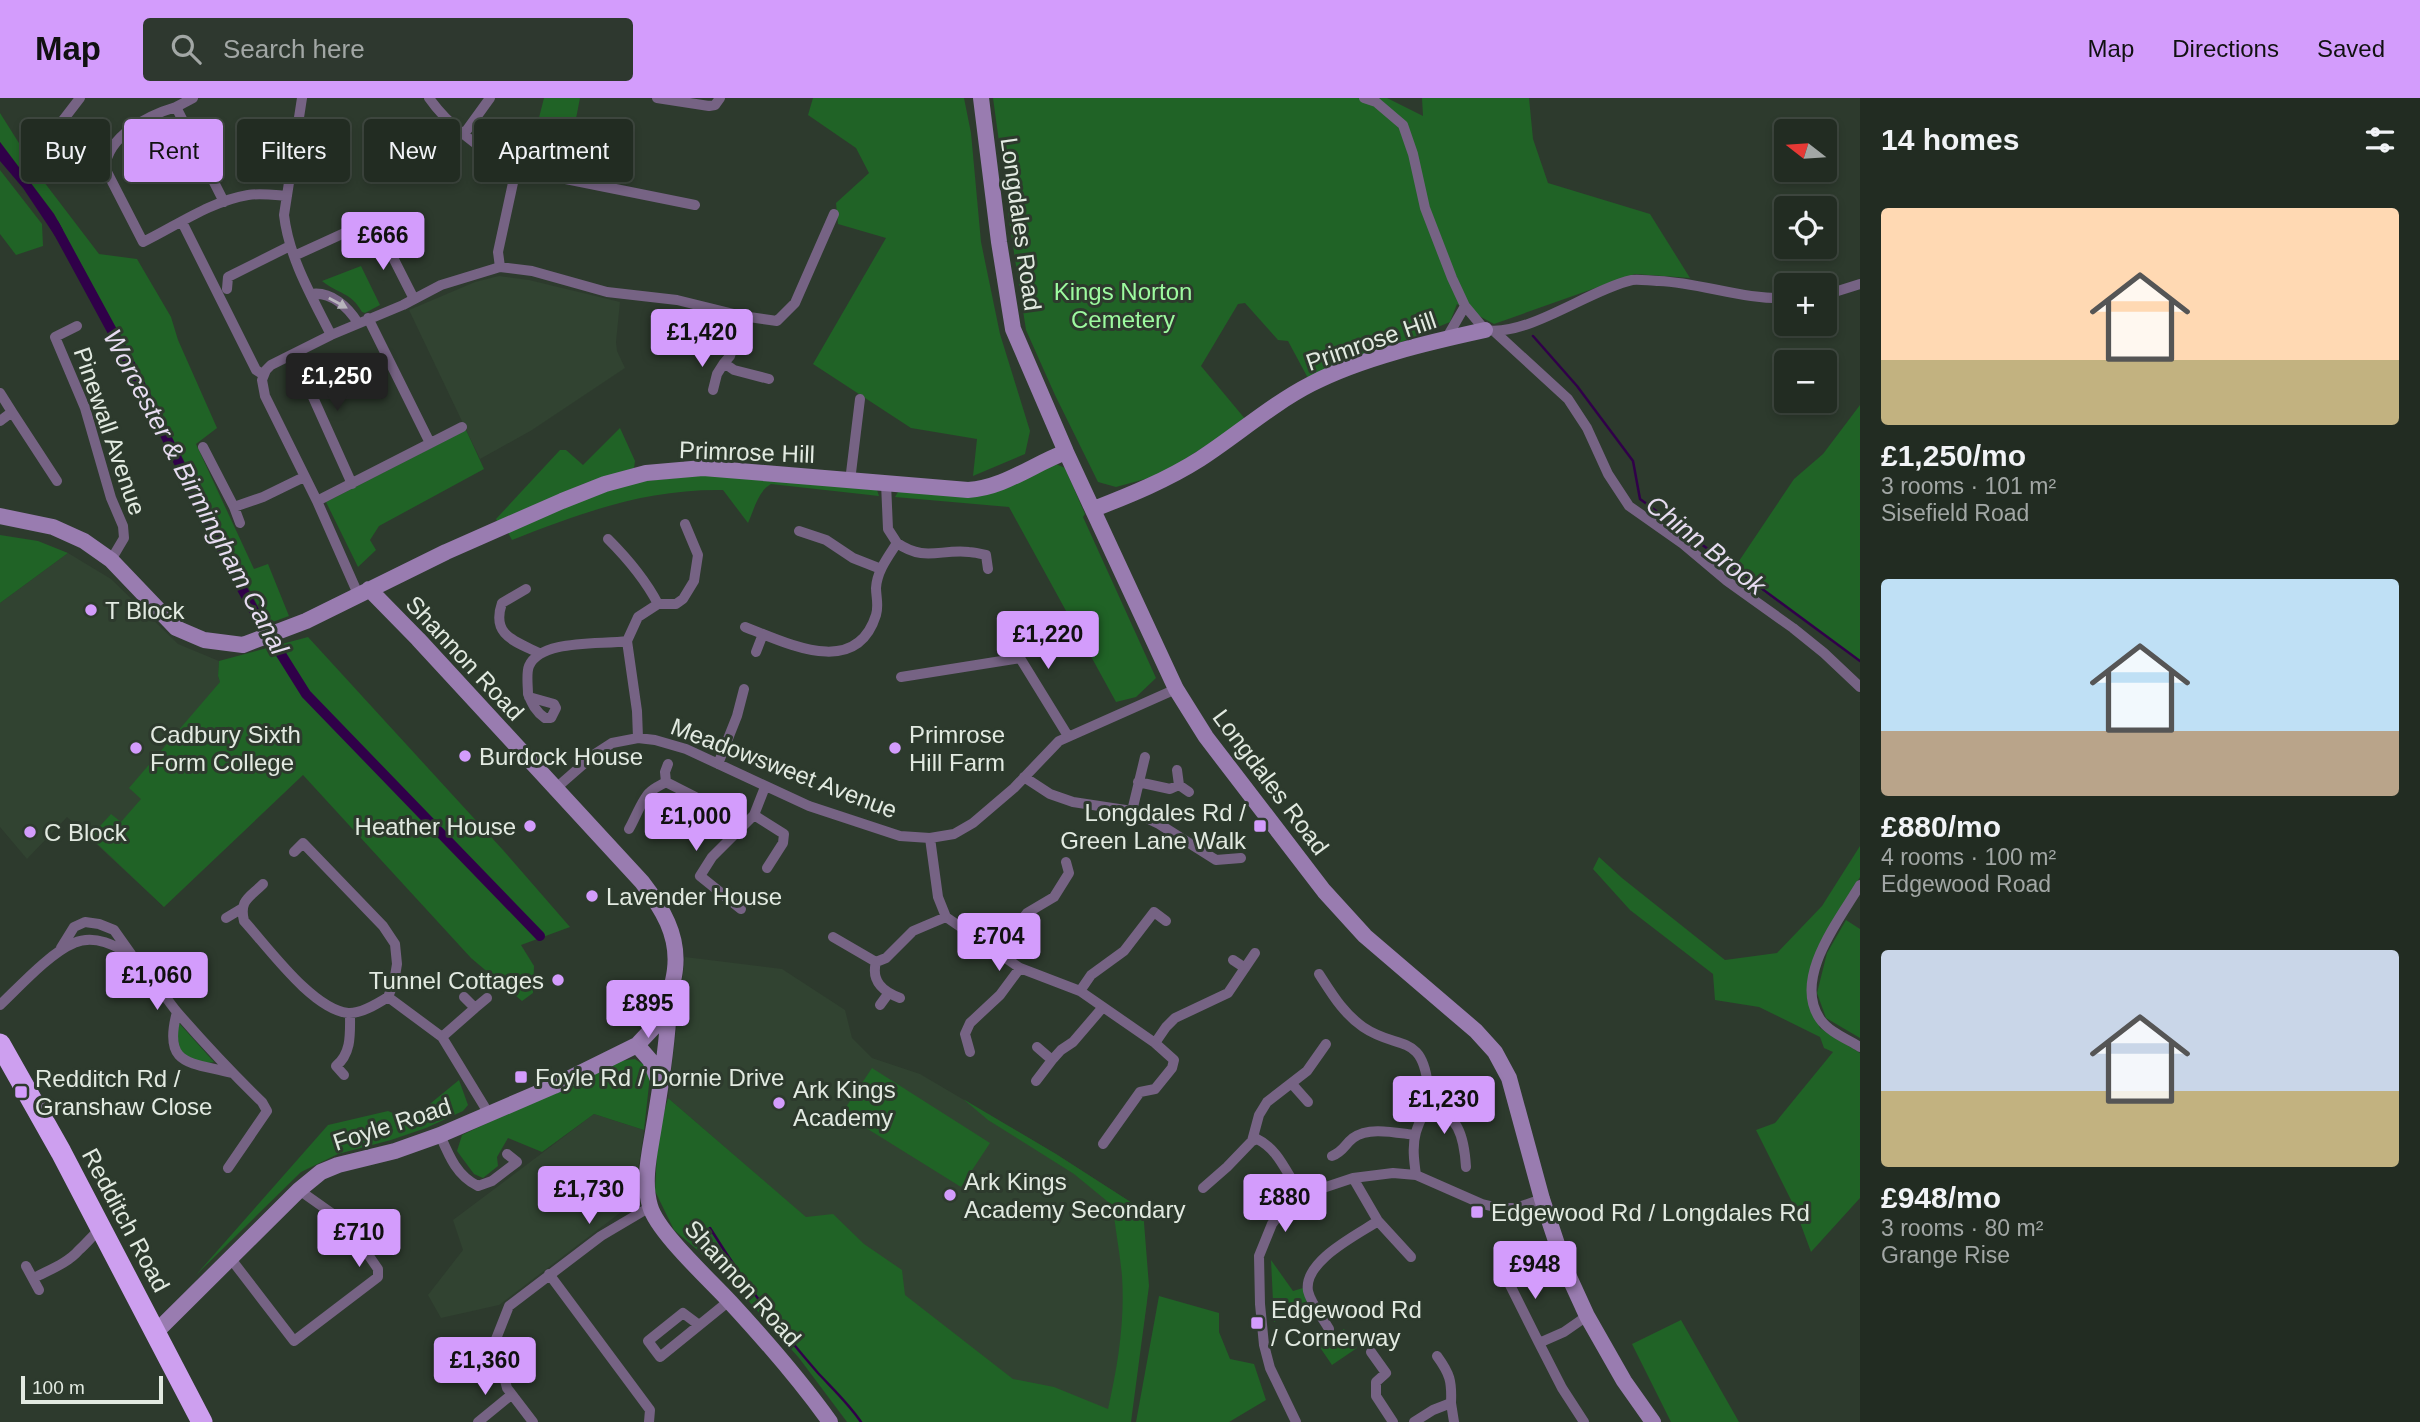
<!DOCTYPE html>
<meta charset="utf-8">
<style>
body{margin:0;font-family:Arial,sans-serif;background:#2e382f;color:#f1f3f6;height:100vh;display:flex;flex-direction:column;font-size:26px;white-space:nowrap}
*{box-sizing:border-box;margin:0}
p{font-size:23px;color:#a2a7a5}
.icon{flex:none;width:38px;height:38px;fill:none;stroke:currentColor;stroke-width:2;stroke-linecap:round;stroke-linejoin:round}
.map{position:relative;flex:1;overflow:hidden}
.sheet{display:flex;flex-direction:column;background:#222c22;width:560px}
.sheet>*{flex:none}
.guide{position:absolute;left:21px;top:21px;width:665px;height:63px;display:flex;gap:14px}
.needle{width:46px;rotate:287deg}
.tools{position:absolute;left:1774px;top:21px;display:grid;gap:14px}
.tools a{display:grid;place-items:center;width:63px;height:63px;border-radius:7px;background:#222c22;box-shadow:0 4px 10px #0003,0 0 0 2px #3f4840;font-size:35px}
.scale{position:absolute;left:21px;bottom:18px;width:142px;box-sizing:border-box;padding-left:7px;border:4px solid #e2eae1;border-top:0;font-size:19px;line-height:24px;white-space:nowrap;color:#e2eae1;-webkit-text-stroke:5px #2d3a2d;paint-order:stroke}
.price{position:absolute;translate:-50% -60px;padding:0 16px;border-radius:7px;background:#d39cfc;color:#111;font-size:23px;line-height:46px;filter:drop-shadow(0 2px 4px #0008)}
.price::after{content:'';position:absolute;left:50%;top:42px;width:21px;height:16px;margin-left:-10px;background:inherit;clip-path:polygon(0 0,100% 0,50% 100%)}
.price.selected{background:#222;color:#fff}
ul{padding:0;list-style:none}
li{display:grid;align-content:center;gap:14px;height:371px;padding:0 21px}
li span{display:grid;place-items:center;height:217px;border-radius:7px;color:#555}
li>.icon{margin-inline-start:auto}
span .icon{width:126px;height:126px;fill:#fffc;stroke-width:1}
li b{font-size:30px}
h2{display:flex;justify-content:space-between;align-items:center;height:84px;padding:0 21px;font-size:30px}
.chip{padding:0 24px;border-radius:7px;background:#222c22;box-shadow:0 4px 10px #0003,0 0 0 2px #3f4840;font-size:24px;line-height:63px}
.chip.selected{background:#d39cfc;color:#111}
header{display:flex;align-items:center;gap:42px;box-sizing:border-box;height:98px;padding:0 35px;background:#d39cfc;color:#111}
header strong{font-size:33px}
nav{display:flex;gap:38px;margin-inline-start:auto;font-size:24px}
.search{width:490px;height:63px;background:#2e382f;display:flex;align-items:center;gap:18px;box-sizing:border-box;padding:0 24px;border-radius:7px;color:#a2a7a5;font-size:26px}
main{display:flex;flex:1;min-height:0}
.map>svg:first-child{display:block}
.built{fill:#314331}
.green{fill:#206326}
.water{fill:#300049}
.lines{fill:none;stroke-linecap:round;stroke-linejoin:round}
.stream{stroke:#300049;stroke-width:2.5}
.canal{stroke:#300049;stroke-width:10}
.street{stroke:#766384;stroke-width:10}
.secondary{stroke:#997cb0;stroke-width:16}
.highway{stroke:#cd9fef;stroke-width:21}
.oneway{fill:#b7b4bc}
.poi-dot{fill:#d39cfc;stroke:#2d3a2d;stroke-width:2.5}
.labels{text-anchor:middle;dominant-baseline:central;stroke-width:6;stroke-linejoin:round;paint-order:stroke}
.street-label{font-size:24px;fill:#e2eae1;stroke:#2d3a2d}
.park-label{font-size:24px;fill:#9dfa9f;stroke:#2d3a2d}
.poi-label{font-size:24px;fill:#e2eae1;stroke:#2d3a2d;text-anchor:start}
.water-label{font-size:26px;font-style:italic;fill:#e7dcf1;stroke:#2d3a2d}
</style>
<header>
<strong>Map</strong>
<div class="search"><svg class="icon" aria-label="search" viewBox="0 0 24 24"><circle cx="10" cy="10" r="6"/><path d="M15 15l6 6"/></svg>Search here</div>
<nav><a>Map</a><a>Directions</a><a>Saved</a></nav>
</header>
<main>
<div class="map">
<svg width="1860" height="1324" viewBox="0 0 1860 1324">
<rect width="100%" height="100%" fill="#2d3a2d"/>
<path class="built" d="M 499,178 L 529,182 L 620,204 L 616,244 L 617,253 L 625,270 L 532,332 L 480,361 L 409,212 L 475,184 Z
M 68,455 L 111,481 L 178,546 L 219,563 L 218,579 L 239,623 L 164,809 L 67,719 L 27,761 L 0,729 L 0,505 Z
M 685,859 L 782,871 L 845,912 L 852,940 L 872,960 L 920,976 L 1056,1056 L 1143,1112 L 1147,1205 L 1129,1324 L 1068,1324 L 827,1138 L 668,1000 Z
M 594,1016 L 644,1032 L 633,1105 L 499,1207 L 441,1220 L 428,1197 L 463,1152 L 453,1122 Z"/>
<path class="green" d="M 544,0 L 580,0 L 572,41 L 578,47 L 573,78 L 527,67 Z
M 813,0 L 964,0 L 971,35 L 981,144 L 1000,236 L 1030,333 L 1025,356 L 973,378 L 977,341 L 911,330 L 813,266 L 886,140 L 838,126 L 836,105 L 869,75 L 856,50 L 808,17 Z
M 993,0 L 1387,0 L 1423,18 L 1422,0 L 1529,0 L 1533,41 L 1548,85 L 1650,116 L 1690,180 L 1635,176 L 1494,226 L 1457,206 L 1450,224 L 1309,282 L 1288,243 L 1278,242 L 1245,205 L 1238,206 L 1201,268 L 1246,322 L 1160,377 L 1116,389 L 1098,384 L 1055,297 L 1026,232 L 1008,116 L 1013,100 L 1000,51 Z
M 0,15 L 41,80 L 99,156 L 137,161 L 171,219 L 178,242 L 217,330 L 196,346 L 254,471 L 268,466 L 289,518 L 267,526 L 138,272 L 54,116 L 0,44 Z
M 0,72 L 42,126 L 43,148 L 16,157 L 0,136 Z
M 361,168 L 380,207 L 365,215 L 362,214 C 351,194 338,196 322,183 Z
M 1860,307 L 1860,563 L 1733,472 L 1794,381 L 1823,356 Z
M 620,330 L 635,363 L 634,370 L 583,386 L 498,425 L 496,421 L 560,352 L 566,352 L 583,367 Z
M 466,332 L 484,371 L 379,428 L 370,442 L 376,452 L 358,469 L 326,404 Z
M 1056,366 L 1065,370 L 1085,416 L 1083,419 L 1156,580 L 1136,599 L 1116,604 L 1009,409 L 895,399 L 898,394 L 904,392 L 967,397 Z
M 706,377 L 877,392 L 879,398 L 771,386 C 758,393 754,412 748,425 L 723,392 C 645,391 584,414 512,442 L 507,433 L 626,385 Z
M 0,437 L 38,443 L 68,455 L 0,505 Z
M 308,539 L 503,752 L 570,829 L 521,847 L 534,868 L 533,895 L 522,903 L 471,860 L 303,677 L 164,809 L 90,739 L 111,716 L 121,724 L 141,701 L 129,690 L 220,584 L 218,578 L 219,563 Z
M 1860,748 L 1860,779 L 1812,865 L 1809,904 L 1820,930 L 1860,955 L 1860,1100 L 1811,1154 L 1794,1108 L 1756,1032 L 1775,1025 L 1833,954 L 1824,950 L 1820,939 L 1759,909 L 1715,902 L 1713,876 L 1630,812 L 1593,771 L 1599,759 L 1622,780 L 1725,862 L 1777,855 L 1822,808 Z
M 1846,822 L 1860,831 L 1860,940 L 1826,920 L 1817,895 L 1827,855 Z
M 179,925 L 214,964 C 185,970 174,952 179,925 Z
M 635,961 L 644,967 L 650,978 L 644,1032 L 594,1016 L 542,1054 L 508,1040 L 497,1059 L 498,1068 L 483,1080 L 474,1076 L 457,1053 L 462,1037 L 620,963 Z
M 872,970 L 990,1045 L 961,1089 L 842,1015 Z
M 459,982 L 468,1007 L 463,1013 L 426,1030 L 391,1042 L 338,1056 L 301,1074 L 196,1177 L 328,1027 L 388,1013 L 413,1024 L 431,1005 Z
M 668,1000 L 806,1119 L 833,1116 L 864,1146 L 902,1172 L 905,1197 L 1013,1281 L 1054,1289 L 1108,1311 C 1118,1267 1125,1223 1122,1178 C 1120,1155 1115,1131 1113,1108 L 1074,1076 L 988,1022 L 963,1001 L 1056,1056 L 1143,1112 L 1149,1188 L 1131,1324 L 847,1324 L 799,1260 L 723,1174 L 674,1132 L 655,1093 L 658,1036 Z
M 1271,1162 L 1293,1193 L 1303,1190 L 1307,1203 L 1274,1224 Z
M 1159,1198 L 1219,1215 L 1219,1234 L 1230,1261 L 1254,1266 L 1266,1302 L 1229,1324 L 1136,1324 Z
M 1681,1222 L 1739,1324 L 1671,1324 L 1632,1246 Z
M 1344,1231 L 1357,1250 L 1332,1267 L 1319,1248 Z"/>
<path class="water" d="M 0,44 L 54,116 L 63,132 L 55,138 L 23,90 L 0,63 Z"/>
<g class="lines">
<path class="stream" d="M 1533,238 L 1577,288 L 1633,363 L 1640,401 L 1860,563
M 710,1130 C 742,1182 778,1229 818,1275 C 833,1291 849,1306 861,1324"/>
<path class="canal" d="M 54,126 L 129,264 L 235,478 L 257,518 L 306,596 L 540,838"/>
<path class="street" d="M 302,0 L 284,117 C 289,160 312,199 331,237
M 429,0 C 450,30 485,54 516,71 L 695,107
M 657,0 L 709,8 L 715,7 L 720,0
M 1364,0 L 1376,4 L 1403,27 L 1413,56 L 1425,110 L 1452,180 L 1465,208 L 1485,232 C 1528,239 1588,192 1632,182 C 1640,181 1650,183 1659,183 C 1702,185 1744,202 1787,200
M 176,9 L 193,0
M 71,35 L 60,26 L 80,0
M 464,36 L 490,0
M 224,104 L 176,9 C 149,17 108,37 105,70 L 143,144 C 176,128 211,103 248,97 C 261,95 274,97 287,98
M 182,124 L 256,272 L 264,277
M 294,158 L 364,126 L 375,127 L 379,132 L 414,201
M 500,169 L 532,173 L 607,194 L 677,202 L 742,218 L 777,223 L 795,205 L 834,116
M 227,191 L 228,179 L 290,148
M 311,196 C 331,193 348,209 358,225
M 1825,197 L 1860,186
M 742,218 L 730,258 L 724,265 L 734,272 L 769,281
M 368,220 L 430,345
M 77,228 L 55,239 L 85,310 L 111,400 L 123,428 L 124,440 L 111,462
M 1495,234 L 1568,301 L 1587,330 L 1608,376 L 1629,408 L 1683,446 L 1727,483 L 1793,530 L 1824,555 L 1860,589
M 1446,241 L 1465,208
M 294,257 L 352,386
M 713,292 L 717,276 L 724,265
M 0,295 L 12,314 L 0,323
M 12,314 L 57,383
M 203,349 L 234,409 L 263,399 L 304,379
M 850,383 L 860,301
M 317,403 L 462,329
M 234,409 L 240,425
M 799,433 L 826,442 L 853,460 L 881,471
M 608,441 C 628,461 645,481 658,506
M 897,445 C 925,464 939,451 969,454 C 974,454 980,456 986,457 L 988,471
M 526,491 L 502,505 C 491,537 514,543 539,555
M 358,496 L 317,403 L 265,298 L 262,282 L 266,272 L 271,267 L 331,237 L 403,207 L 441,187 L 500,169 L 498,154 L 516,71
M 1002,520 L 1020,560 L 1068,638
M 745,529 C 787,545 856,581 876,517 C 879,507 876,499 876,490 C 877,473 888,459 897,445 L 888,431 L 886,385
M 627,543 L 638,519 L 658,506 L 676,506 L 683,501 L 694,483 L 698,457 L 685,426
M 756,554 L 763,536
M 901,579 L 1020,560
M 529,599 L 554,606 L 556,610 L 551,620 L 545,620 C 536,614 532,606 528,596 C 528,588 526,575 529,568 C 541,541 600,547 627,543 L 637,613 L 638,640
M 718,666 L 737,618 L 744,591
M 1177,672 L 1179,687 L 1189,694
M 1024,679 L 1050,696 L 1073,704 L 1132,713 L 1145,659
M 666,684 L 665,674 L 668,666
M 1138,684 L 1170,691 L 1179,687
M 555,691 L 595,656 L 612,645 L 638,640 L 655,642 L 686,651 L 809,708 L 900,738 L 930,740 L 954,736 L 973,725 L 1014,690 L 1059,643 L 1176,591
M 1132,713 L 1159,726 L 1216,762 L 1241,760
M 754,717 L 784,736 L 783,745 L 767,770
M 629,731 C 635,721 643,699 650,694 C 654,690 661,687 666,684 C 692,698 719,708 739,730
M 930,740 L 938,799 L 946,819 L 1020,870 L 1080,893 L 1155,945 L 1174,962 L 1172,970 L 1155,991 L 1140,994 L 1103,1046
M 294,754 L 303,745 L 383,828 L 395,846 L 397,866 L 394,884 L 388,899 L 442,939 L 489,1016
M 263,786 C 249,800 239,802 244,823 C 268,849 312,911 348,915 C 361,916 377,906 388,899
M 1860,787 C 1840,821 1792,880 1820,921 C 1829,934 1847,941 1860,949
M 741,811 L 700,778 L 712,759 L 754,717 L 765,689
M 226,820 L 241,811
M 833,839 L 876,864 L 886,860 L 913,833 L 946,819
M 61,850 L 74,829 L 85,824 L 99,826 L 114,832 L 131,856
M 997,854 L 1027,815 L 1054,799 L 1069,775 L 1066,764
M 1233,862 L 1245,870
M 876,864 C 871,883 882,893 900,900
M 1319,876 C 1332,896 1343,915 1363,929 C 1398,953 1422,934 1428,988 C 1430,1005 1421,1018 1416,1034 C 1412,1048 1414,1063 1416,1077
M 1080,893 L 1091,877 L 1124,853 L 1154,814 L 1166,823
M 0,907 C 19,889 51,854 74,845 C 94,836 117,847 133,860 C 150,874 163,897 177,914 C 204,945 232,975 262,1004 L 267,1013 L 228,1070
M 880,907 L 888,896
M 475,910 L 487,900
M 177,914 C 162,969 191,964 232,975
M 442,939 L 475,910 L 464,899
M 1155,945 L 1166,929 L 1175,920 L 1228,895 L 1255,855
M 1037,949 L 1052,962
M 970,954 L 965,936 L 970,925 L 1000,897 L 1020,870
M 344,977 L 336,968 C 352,955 350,935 350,915
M 1036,983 L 1052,962 L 1061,952 L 1073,944 L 1103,909
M 1292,986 L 1308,1004
M 1428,1003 C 1458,1019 1464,1036 1466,1069
M 440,1037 C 449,1058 457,1078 478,1088 L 492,1083 L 517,1064 L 507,1056
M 1252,1043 L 1259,1017 L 1267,1004 L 1307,973 L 1326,946
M 1332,1058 C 1344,1053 1344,1047 1353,1040 C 1369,1028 1397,1035 1415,1037
M 1353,1080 L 1378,1123 L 1411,1159
M 1203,1090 L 1227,1069 L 1252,1043 L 1257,1041 C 1280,1052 1287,1078 1302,1097
M 231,1161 L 294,1243 L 378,1179 L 378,1171 L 347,1126 L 299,1092
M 26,1168 L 39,1192
M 1504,1175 L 1539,1245
M 549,1176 L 650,1312 L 649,1324
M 34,1180 C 49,1172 68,1165 79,1152 C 87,1145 92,1138 100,1131
M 699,1227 L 683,1215 L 648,1243 L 660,1259 L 729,1203
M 1329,1231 C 1323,1220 1311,1206 1308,1193 C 1303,1163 1357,1137 1378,1123
M 1371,1254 L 1386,1275 L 1376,1284 L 1376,1298 L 1393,1324
M 1437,1258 C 1450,1276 1452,1283 1451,1305
M 478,1324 L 511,1297
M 533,1324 L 507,1290 L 498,1256 L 496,1241 L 509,1208 L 601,1138 L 650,1109
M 1296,1324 L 1270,1270 L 1264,1247 L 1260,1206 L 1259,1158 L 1272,1126 L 1283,1111 L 1302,1097 L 1353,1080 L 1393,1075 L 1416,1077 L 1482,1106 L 1499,1110 L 1516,1110 L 1542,1101
M 1414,1324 L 1433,1312 L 1451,1305 L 1454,1324
M 1584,1324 L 1562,1290 L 1539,1245 L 1564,1234 L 1587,1218"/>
<path class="secondary" d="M 981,0 L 999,144 L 1013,231 L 1066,354 L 1176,591 L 1206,639 L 1324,793 L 1365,838 L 1476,933 L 1495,954 L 1509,980 L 1542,1101 L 1565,1170 L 1587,1218 L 1624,1283 L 1653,1324
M 1094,411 C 1130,397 1167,382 1200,361 C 1237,337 1272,306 1311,286 C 1361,260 1430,244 1485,232
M 0,418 L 53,429 L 84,443 L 111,462 L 176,530 L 204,542 L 243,547 L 306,523 L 446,454 L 562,403 L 605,386 L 646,375 L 703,370 L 968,392 C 1004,390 1033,366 1066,354
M 369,491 L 418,541 L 642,784 C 662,810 679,837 675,871 C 674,883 669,895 669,908 C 667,950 660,992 653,1034 C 649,1058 643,1084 650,1108 C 657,1134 711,1183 731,1205 C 766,1243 800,1282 830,1324
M 637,947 L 650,962 L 659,984
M 155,1235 L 299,1092 L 321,1074 L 338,1067 L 395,1053 L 440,1037 L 554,988 L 637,947 L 653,930 L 667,906"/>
<path class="highway" d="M 0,946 L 61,1054 L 202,1324"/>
</g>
<defs><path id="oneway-solid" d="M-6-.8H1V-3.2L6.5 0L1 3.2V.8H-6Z" transform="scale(1.75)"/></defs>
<use class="oneway" href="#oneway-solid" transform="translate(338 205) rotate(29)"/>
<g class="poi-dot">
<circle cx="91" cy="512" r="7"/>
<circle cx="136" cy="650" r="7"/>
<circle cx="895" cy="650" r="7"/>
<circle cx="465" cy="658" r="7"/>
<circle cx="530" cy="728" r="7"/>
<rect x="1253" y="721" width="14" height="14" rx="3.5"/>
<circle cx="30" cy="734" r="7"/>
<circle cx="592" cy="798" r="7"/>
<circle cx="558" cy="882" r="7"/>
<rect x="514" y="972" width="14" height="14" rx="3.5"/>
<rect x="14" y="987" width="14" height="14" rx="3.5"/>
<circle cx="779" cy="1005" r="7"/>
<circle cx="950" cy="1097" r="7"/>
<rect x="1470" y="1107" width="14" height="14" rx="3.5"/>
<rect x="1250" y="1218" width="14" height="14" rx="3.5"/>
</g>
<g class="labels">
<g class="street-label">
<text transform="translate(1021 126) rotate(82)">Longdales Road</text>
<text transform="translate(1371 243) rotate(-19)">Primrose Hill</text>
<text transform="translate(110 333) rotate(71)">Pinewall Avenue</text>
<text transform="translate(747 354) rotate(2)">Primrose Hill</text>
<text transform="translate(465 560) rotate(47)">Shannon Road</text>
<text transform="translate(784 670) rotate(21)">Meadowsweet Avenue</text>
<text transform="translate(1271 684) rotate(53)">Longdales Road</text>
<text transform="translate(392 1026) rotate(-18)">Foyle Road</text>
<text transform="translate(126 1122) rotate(62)">Redditch Road</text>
<text transform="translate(743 1185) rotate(48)">Shannon Road</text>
</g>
<g class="park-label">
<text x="1123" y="193">Kings Norton<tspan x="1123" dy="28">Cemetery</tspan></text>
</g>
<g class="poi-label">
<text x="105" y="512">T Block</text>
<text x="150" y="636">Cadbury Sixth<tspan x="150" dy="28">Form College</tspan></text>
<text x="909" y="636">Primrose<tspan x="909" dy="28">Hill Farm</tspan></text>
<text x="479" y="658">Burdock House</text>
<text x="1246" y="714" text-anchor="end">Longdales Rd /<tspan x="1246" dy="28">Green Lane Walk</tspan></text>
<text x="516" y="728" text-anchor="end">Heather House</text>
<text x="44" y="734">C Block</text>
<text x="606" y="798">Lavender House</text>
<text x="544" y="882" text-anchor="end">Tunnel Cottages</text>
<text x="535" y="979">Foyle Rd / Dornie Drive</text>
<text x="35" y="980">Redditch Rd /<tspan x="35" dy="28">Granshaw Close</tspan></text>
<text x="793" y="991">Ark Kings<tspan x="793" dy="28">Academy</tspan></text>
<text x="964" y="1083">Ark Kings<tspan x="964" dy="28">Academy Secondary</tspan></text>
<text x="1491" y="1114">Edgewood Rd / Longdales Rd</text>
<text x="1271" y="1211">Edgewood Rd<tspan x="1271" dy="28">/ Cornerway</tspan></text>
</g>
<g class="water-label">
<text transform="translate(196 394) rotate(62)">Worcester &amp; Birmingham Canal</text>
<text transform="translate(1706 447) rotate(38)">Chinn Brook</text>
</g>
</g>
</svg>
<div class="tools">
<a><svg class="needle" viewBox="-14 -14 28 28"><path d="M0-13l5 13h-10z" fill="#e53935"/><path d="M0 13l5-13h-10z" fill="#a2a7a5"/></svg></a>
<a><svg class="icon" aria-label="locate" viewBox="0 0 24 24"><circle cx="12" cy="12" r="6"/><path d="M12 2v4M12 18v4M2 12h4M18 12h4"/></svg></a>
<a>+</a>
<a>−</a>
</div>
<div class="scale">100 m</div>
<b class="price" style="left:383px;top:174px">£666</b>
<b class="price" style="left:702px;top:271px">£1,420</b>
<b class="price selected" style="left:337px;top:315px">£1,250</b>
<b class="price" style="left:1048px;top:573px">£1,220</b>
<b class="price" style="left:696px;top:755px">£1,000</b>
<b class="price" style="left:999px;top:875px">£704</b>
<b class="price" style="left:157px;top:914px">£1,060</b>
<b class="price" style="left:648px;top:942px">£895</b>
<b class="price" style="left:1444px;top:1038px">£1,230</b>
<b class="price" style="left:589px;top:1128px">£1,730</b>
<b class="price" style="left:1285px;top:1136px">£880</b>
<b class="price" style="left:359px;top:1171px">£710</b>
<b class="price" style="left:1535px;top:1203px">£948</b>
<b class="price" style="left:485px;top:1299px">£1,360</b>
<div class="guide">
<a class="chip">Buy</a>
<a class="chip selected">Rent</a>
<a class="chip">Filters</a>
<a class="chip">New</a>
<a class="chip">Apartment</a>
</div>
</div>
<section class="sheet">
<h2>14 homes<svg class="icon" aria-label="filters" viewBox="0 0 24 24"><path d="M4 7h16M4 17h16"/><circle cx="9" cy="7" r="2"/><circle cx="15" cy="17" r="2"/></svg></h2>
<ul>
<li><span style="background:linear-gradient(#ffd9b3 70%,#c2b280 0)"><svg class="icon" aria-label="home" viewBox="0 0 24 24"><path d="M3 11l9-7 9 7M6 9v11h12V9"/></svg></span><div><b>£1,250/mo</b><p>3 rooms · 101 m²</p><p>Sisefield Road</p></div></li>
<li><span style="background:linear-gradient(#bfe0f5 70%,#b9a48a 0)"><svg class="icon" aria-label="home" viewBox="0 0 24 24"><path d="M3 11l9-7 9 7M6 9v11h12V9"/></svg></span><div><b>£880/mo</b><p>4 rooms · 100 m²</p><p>Edgewood Road</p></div></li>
<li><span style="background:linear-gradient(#c9d6e8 65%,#c2b280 0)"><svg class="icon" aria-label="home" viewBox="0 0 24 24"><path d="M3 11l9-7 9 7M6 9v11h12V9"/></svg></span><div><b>£948/mo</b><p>3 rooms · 80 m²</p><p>Grange Rise</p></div></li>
</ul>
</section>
</main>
